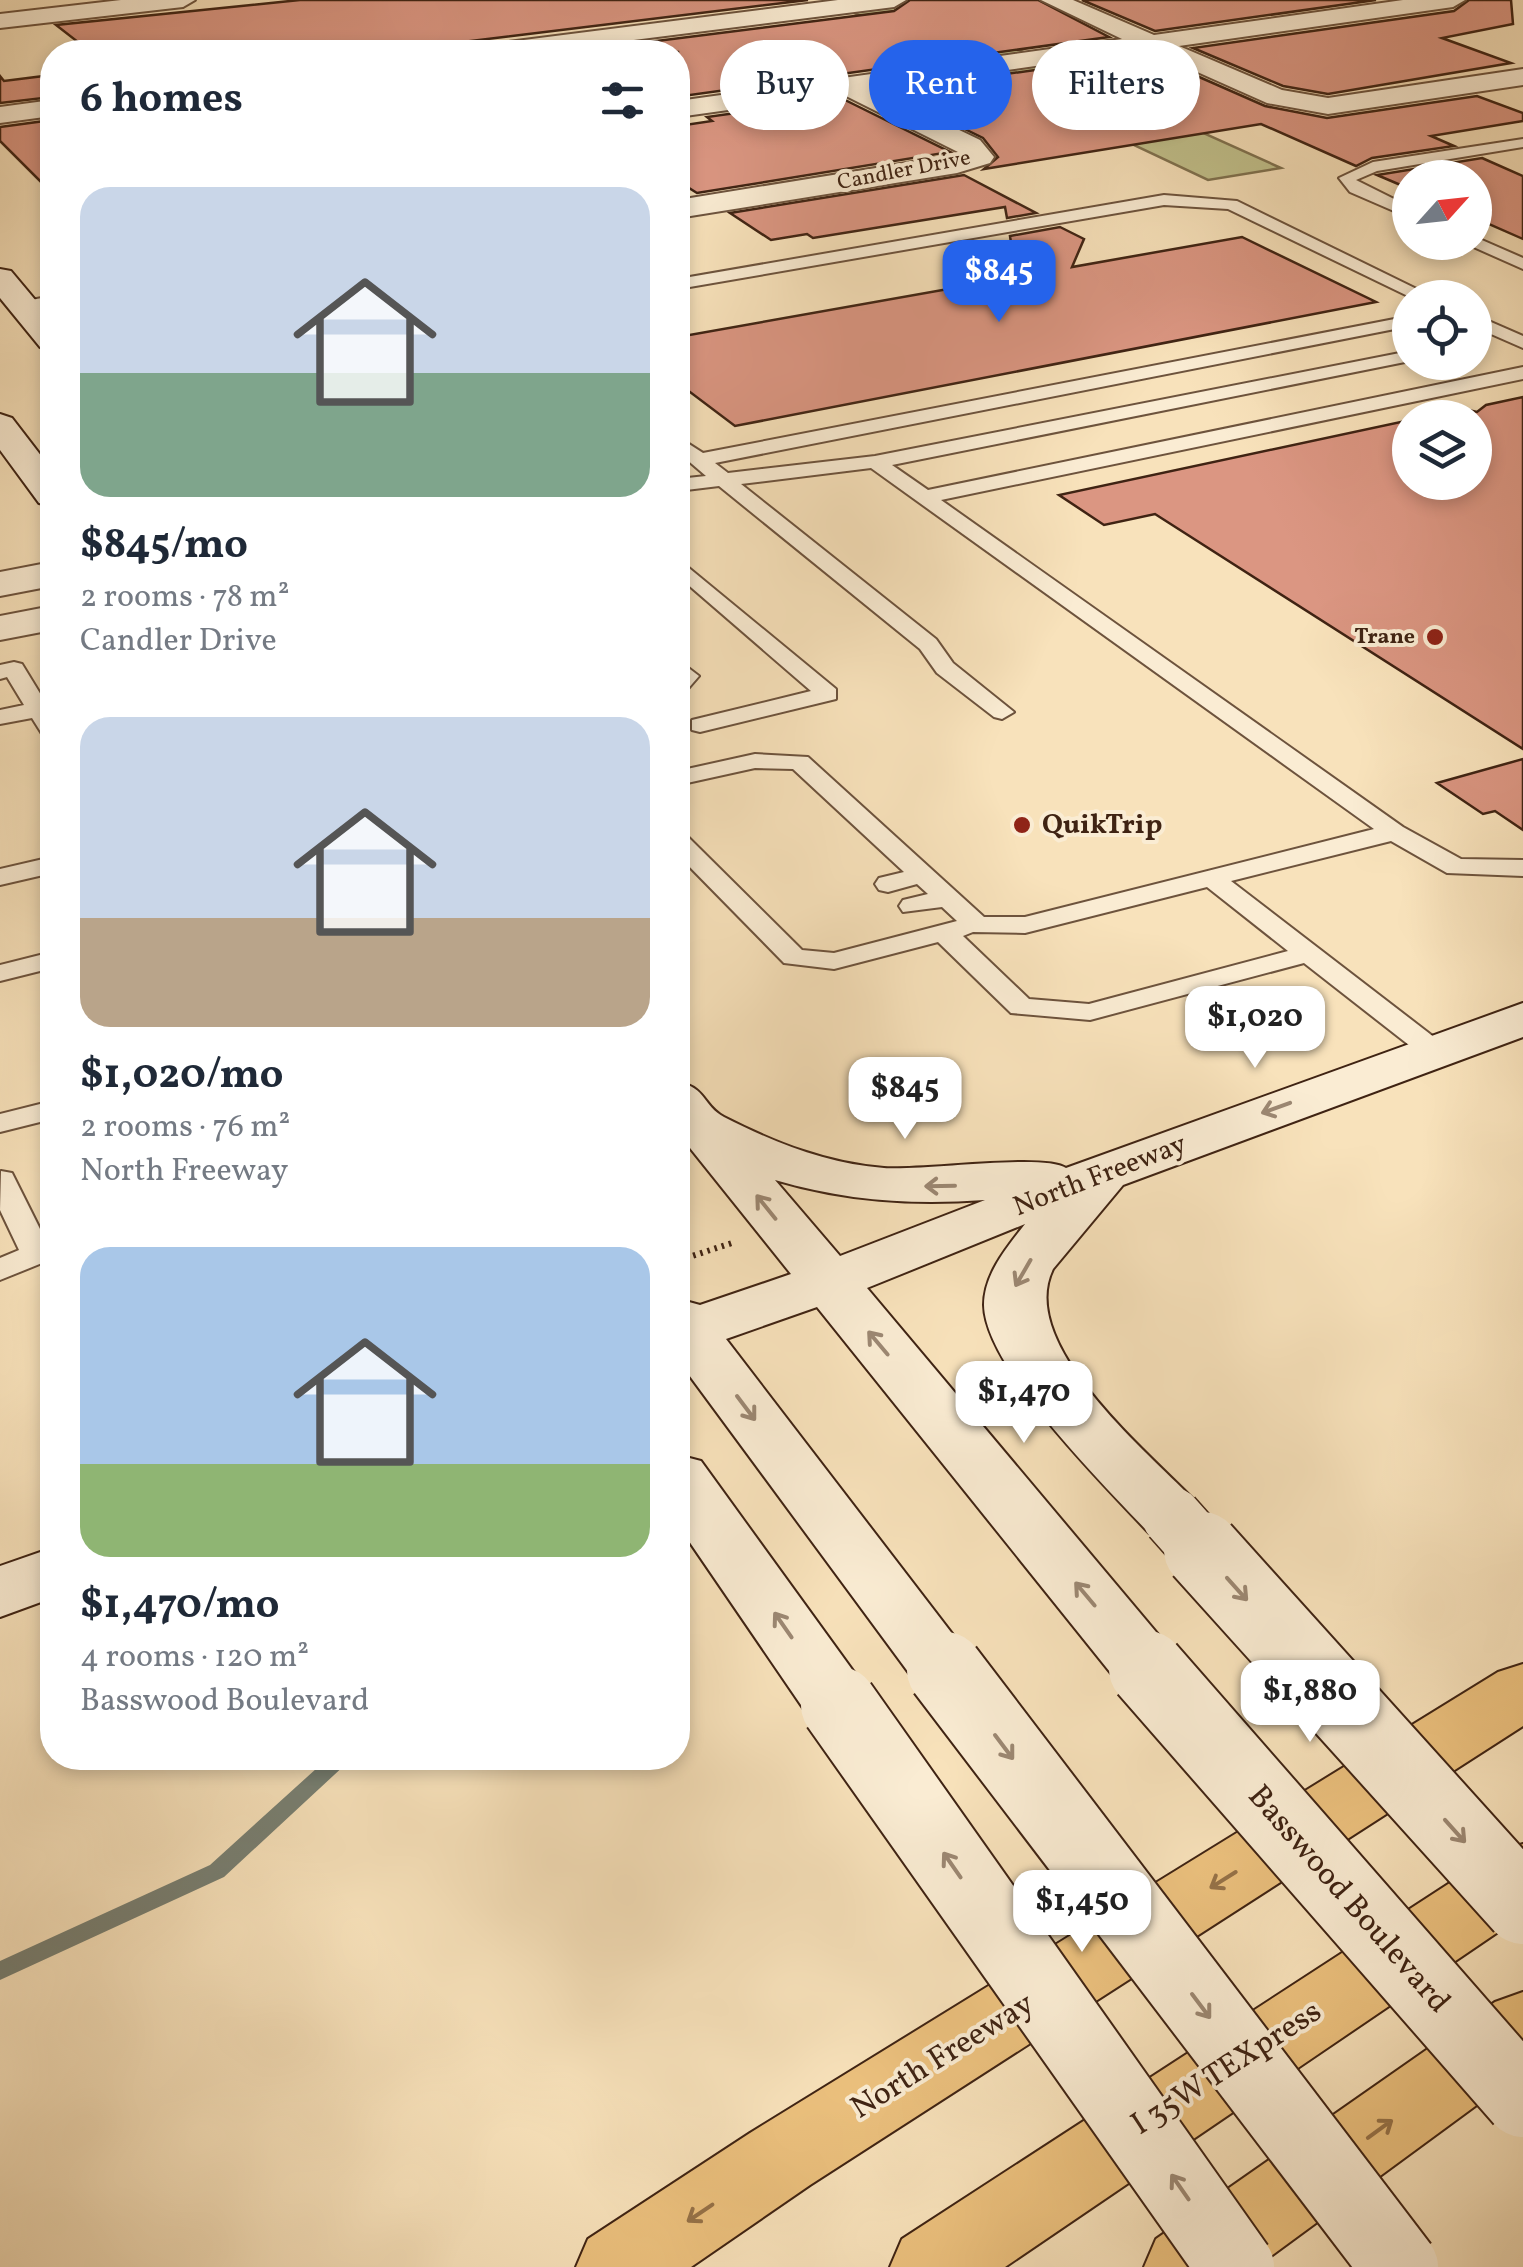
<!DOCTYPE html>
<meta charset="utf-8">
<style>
body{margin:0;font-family:Vollkorn,serif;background:#f2f2f3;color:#1f2937;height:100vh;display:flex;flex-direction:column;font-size:38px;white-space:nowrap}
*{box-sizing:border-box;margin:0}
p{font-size:32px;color:#747a83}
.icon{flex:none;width:55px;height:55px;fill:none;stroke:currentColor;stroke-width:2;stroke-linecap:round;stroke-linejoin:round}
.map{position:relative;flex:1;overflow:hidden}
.details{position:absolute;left:40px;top:40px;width:650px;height:1730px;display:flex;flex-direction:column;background:#fff;border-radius:40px;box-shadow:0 5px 15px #0003}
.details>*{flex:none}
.top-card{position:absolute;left:720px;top:40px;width:652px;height:90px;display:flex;gap:20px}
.needle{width:65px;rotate:63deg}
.tools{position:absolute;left:1392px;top:160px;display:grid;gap:20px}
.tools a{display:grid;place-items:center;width:100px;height:100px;border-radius:50%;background:#fff;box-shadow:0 5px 15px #0003;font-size:50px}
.price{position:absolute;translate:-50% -85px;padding:0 22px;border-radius:20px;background:#fff;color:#222;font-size:32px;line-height:65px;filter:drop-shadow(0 2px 5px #0008)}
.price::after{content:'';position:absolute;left:50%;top:60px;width:30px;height:22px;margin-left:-15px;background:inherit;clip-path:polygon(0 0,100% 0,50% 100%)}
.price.active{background:#2563eb;color:#fff}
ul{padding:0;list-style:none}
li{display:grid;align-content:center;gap:20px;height:530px;padding:0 40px}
li span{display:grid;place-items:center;height:310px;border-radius:30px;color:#555}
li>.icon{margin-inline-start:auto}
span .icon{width:180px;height:180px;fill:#fffc;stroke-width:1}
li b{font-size:42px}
h2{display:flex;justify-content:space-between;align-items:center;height:120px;padding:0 40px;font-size:42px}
.chip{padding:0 35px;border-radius:45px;background:#fff;box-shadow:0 5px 15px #0003;font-size:35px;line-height:90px}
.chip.active{background:#2563eb;color:#fff}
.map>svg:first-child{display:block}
.green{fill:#c2c28d;stroke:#807250;stroke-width:2.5}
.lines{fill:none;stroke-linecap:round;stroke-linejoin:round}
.stream{fill:#777f72;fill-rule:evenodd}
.building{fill:#db9682;stroke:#3f2313;stroke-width:2.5}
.service-casing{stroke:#6d533d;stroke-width:4}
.minor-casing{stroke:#6d533d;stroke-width:4}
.secondary-casing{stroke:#3f2313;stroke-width:4}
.motorway-casing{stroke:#3f2313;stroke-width:4}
.path{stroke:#3f2313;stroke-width:6;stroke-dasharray:2.5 5;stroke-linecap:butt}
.service{fill:#faecd3;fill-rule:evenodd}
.minor{fill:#faecd3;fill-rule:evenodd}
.secondary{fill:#faecd3;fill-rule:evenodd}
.motorway{fill:#ecc17e;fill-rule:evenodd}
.secondary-bridge-far1-casing{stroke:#3f2313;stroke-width:62;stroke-linecap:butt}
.secondary-bridge-casing{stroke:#3f2313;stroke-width:80;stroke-linecap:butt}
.secondary-bridge-far1{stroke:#faecd3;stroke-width:59}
.secondary-bridge{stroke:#faecd3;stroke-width:76}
.oneway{stroke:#9c8873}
.oneway2{stroke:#967248}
.poi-dot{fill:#8f2418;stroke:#faecd3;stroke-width:4}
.labels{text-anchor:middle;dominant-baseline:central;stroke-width:8;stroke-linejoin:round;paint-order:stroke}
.far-street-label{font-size:22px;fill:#3f2313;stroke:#faecd3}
.far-poi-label{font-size:22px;font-weight:bold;fill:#3f2313;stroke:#faecd3;text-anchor:end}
.poi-label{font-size:28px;font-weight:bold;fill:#3f2313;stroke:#faecd3;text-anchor:start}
.street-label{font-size:28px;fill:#3f2313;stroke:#faecd3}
.near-street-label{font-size:32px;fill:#3f2313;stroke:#faecd3}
</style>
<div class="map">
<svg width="1523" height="2267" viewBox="0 0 1523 2267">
<rect width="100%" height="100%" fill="#f8e2bb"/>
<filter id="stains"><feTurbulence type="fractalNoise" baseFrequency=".002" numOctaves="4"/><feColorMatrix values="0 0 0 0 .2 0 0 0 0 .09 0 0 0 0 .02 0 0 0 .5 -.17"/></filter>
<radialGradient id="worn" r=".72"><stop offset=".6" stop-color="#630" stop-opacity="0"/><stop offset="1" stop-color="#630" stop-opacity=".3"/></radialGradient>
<path class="green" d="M 827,0 L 908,0 L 1281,168 L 1208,180 Z"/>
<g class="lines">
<path class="stream" d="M 328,1758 L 350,1758 L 347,1763 L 224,1877 L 0,1980 L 0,1961 L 210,1865 Z"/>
</g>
<path class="building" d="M 300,0 L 808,0 L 380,52 L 78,52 L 78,42 L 56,25 Z
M 910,0 L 1038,0 L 1109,37 L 683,96 L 678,92 L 678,52 L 585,50 L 894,11 Z
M 1082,0 L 1376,0 L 1155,31 Z
M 1469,0 L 1511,0 L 1513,24 L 1442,38 L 1511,63 L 1328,94 L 1283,86 L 1193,48 L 1454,11 Z
M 1147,54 L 1265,106 L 1327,118 L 1477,96 L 1523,113 L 1523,121 L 1431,136 L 1454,146 L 1372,158 L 1356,166 L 1261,124 L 984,169 L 998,157 L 983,138 L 887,91 Z
M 52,75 L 52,97 L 0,103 L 0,76 L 4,81 Z
M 841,98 L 950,152 L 697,193 L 678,181 L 678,126 L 712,121 L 707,117 Z
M 52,120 L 52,129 L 46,130 L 52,137 L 52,193 L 0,141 L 0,127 Z
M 1482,158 L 1523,176 L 1523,239 L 1475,218 L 1475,178 L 1410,178 L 1410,189 L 1377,175 Z
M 964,175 L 1036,213 L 1007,218 L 1005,207 L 813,238 L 807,234 L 771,240 L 730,213 Z
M 1060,227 L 1084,239 L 1072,267 L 1242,237 L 1376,302 L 735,426 L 678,383 L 678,337 L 1016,277 L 1010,236 Z
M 1523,397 L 1523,749 L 1155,514 L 1104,525 L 1059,495 L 1410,420 L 1410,482 L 1475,482 L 1475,418 L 1423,418 L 1464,409 L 1477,412 L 1486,405 Z
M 1523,759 L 1523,830 L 1495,811 L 1483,814 L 1437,783 Z"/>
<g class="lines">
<defs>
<path id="service" d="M 1523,139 L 1523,147 L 1377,171 L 1356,180 L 1410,207 L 1410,218 L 1350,192 L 1339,178 L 1373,162 Z
M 1164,195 L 1237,201 L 1435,298 L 1412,298 L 1228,209 L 1164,205 L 678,289 L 678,279 Z
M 1475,237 L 1523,258 L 1523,269 L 1469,245 Z
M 1475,315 L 1523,336 L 1523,348 L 1475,327 Z
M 1410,316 L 1410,326 L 715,463 L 728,473 L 875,456 L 1410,351 L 1410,361 L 892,465 L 928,490 L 1523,367 L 1523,379 L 941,500 L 1403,827 L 1461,859 L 1523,860 L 1523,876 L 1447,873 L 1391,841 L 1231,881 L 1443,1044 L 1447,1050 L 1443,1056 L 1423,1056 L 1304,963 L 1090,1020 L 1011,1013 L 938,942 L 834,969 L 784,963 L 678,855 L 678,833 L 687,836 L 802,950 L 834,953 L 957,921 L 942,907 L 903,912 L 899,906 L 903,900 L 928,894 L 917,884 L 888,892 L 879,890 L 875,884 L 879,878 L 904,872 L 793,769 L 755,768 L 678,785 L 678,771 L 755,754 L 808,757 L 984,917 L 1025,917 L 1374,829 L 871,468 L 741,484 L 936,639 L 953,663 L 1014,712 L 1002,719 L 994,717 L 937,673 L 920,649 L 719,486 L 678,491 L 678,479 L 706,476 L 678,452 L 678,437 L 703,453 ZM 1207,887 L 1288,951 L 1089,1004 L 1029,999 L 963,936 L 973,932 L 1025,933 Z
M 678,559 L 836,689 L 836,699 L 700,732 L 692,730 L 692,720 L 811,691 L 678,576 Z
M 678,660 L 699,676 L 686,691 L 678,693 Z
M 14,662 L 22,664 L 52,713 L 52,739 L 44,737 L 32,718 L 0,724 L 0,710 L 24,705 L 7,677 L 0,679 L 0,665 Z
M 52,857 L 52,873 L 0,885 L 0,869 Z
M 52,952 L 52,968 L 0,981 L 0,965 Z
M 52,1101 L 52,1119 L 0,1132 L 0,1114 Z
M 1,1171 L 12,1173 L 45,1239 L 52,1237 L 52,1259 L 0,1280 L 0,1258 L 19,1250 L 0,1210 Z"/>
<path id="minor" d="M 121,0 L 195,0 L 183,7 L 0,28 L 0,14 Z
M 838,0 L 906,0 L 894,7 L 539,52 L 473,52 L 485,45 Z
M 1041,0 L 1073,0 L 1154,35 L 1403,0 L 1465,0 L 1453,7 L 1179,46 L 1282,90 L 1328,98 L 1523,69 L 1523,85 L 1328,114 L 1267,103 L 1148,50 L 874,89 L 980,140 L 994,157 L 990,163 L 957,173 L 678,218 L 678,200 L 962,154 L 842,94 L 678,117 L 678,101 L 1122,39 Z
M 52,100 L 52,116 L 0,123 L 0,107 Z
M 52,296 L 52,315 L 27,320 L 11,310 L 16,303 Z
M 52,562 L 52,586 L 0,596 L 0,572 Z
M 52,606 L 52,630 L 0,640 L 0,616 Z"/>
<path id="secondary" d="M 0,269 L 11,271 L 52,320 L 52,350 L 40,347 L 0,298 Z
M 0,414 L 12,418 L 52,470 L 52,506 L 39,503 L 0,450 Z
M 1523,1003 L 1523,1037 L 1123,1185 L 1053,1269 C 1016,1344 1147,1451 1195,1501 L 1205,1517 L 1195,1533 L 1172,1540 L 1149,1533 C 1106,1487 985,1368 984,1305 C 984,1274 1007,1247 1025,1224 L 867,1288 L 1172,1651 L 1182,1669 L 1172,1687 L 1147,1695 L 1122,1687 L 817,1307 L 726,1339 L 980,1670 L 970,1688 L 945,1696 L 920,1688 L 678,1360 L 678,1299 L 700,1305 L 791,1274 L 678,1133 L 678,1082 C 707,1088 703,1106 724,1117 C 775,1143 828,1164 884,1168 C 922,1171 1044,1153 1066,1168 ZM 775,1180 C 846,1201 912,1205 985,1200 L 840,1256 Z
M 678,1455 L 701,1461 L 864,1686 L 874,1705 L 864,1724 L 839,1732 L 814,1724 L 678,1525 Z
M 52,1548 L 52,1598 L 0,1617 L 0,1566 Z"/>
<path id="motorway" d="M 1523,1664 L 1523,1726 L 810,2185 L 691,2267 L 576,2267 L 588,2239 L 750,2133 L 1498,1672 Z
M 1523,1844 L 1523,1915 L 1005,2267 L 890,2267 L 902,2239 L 1496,1853 Z
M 1523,1992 L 1523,2071 L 1256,2267 L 1144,2267 L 1156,2239 L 1495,2002 Z"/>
</defs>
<use href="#service" class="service-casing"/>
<use href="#minor" class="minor-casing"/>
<use href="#secondary" class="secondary-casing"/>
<use href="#motorway" class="motorway-casing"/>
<path class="path" d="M 686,1258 L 735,1242"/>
<use href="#service" class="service"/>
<use href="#minor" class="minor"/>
<use href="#secondary" class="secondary"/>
<use href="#motorway" class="motorway"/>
<defs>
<path id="secondary-bridge-far1" d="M 1172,1517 L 1204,1553"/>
<path id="secondary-bridge" d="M 1202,1550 L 1523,1906
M 1147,1669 L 1523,2099
M 945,1670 L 1400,2267
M 839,1705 L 1236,2267"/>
</defs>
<use href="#secondary-bridge-far1" class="secondary-bridge-far1-casing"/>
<use href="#secondary-bridge" class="secondary-bridge-casing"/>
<use href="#secondary-bridge-far1" class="secondary-bridge-far1"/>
<use href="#secondary-bridge" class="secondary-bridge"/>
</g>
<defs><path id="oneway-shaft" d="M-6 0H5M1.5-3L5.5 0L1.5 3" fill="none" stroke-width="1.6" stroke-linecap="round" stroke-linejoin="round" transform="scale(2.5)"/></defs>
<g class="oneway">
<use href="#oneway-shaft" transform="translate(1276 1108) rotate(160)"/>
<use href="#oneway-shaft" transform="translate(940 1186) rotate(179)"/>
<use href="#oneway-shaft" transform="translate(766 1207) rotate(-129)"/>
<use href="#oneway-shaft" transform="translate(1023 1273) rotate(120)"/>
<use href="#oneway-shaft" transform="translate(878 1343) rotate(-130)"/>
<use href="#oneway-shaft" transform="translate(746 1408) rotate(53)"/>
<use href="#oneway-shaft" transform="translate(1237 1589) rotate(48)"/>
<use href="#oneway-shaft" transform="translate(1085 1594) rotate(-130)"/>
<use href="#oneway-shaft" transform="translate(783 1625) rotate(-125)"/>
<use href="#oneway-shaft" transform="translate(1004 1747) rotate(53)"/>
<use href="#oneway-shaft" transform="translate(1455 1831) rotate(48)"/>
<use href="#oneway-shaft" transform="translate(952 1865) rotate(-125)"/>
<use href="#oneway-shaft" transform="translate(1201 2006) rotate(53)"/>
<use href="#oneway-shaft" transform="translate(1180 2187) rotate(-125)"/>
</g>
<g class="oneway2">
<use href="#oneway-shaft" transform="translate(1223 1880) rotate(148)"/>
<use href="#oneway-shaft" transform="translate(1380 2129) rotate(-36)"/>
<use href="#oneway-shaft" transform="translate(700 2213) rotate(146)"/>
</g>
<g class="poi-dot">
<circle cx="1435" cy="637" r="10"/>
<circle cx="1022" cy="825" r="10"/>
</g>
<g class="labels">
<g class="far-street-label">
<text transform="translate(904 171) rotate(-11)">Candler Drive</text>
</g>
<g class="far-poi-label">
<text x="1415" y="637">Trane</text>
</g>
<g class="poi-label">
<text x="1042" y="825">QuikTrip</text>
</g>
<g class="street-label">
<text transform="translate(1100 1176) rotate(-21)">North Freeway</text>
</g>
<g class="near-street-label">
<text transform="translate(1348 1900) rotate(49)">Basswood Boulevard</text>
<text transform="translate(943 2057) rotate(-32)">North Freeway</text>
<text transform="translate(1227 2069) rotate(-33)">I 35W TEXpress</text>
</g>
</g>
<rect width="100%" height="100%" filter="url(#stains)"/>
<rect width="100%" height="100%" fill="url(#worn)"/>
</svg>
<div class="tools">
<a><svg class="needle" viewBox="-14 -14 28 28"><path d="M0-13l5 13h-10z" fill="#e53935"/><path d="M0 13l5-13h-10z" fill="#747a83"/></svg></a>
<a><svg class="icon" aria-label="locate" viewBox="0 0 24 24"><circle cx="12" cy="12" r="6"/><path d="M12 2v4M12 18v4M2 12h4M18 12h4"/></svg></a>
<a><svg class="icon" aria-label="layers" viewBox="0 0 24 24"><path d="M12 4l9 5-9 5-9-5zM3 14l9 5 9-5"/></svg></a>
</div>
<b class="price active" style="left:999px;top:325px">$845</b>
<b class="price" style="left:1255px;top:1071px">$1,020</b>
<b class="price" style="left:905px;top:1142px">$845</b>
<b class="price" style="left:1024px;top:1446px">$1,470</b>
<b class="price" style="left:1310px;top:1745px">$1,880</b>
<b class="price" style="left:1082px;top:1955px">$1,450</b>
<div class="top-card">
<a class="chip">Buy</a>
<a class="chip active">Rent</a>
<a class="chip">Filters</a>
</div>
<section class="details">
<h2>6 homes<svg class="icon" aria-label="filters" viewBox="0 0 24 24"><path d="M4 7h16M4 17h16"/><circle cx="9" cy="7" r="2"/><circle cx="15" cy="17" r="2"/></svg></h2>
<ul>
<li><span style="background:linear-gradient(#c9d6e8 60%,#7fa58c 0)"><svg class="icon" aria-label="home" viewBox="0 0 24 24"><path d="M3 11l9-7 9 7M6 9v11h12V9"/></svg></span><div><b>$845/mo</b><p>2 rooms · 78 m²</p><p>Candler Drive</p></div></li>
<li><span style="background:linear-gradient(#c9d6e8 65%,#b9a48a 0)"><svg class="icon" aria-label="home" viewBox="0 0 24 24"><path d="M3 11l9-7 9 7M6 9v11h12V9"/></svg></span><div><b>$1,020/mo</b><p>2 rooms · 76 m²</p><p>North Freeway</p></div></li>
<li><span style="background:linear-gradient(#a9c7e8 70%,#8fb573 0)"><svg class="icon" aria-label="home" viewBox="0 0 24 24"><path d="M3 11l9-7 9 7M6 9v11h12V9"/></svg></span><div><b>$1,470/mo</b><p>4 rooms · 120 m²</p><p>Basswood Boulevard</p></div></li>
</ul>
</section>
</div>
